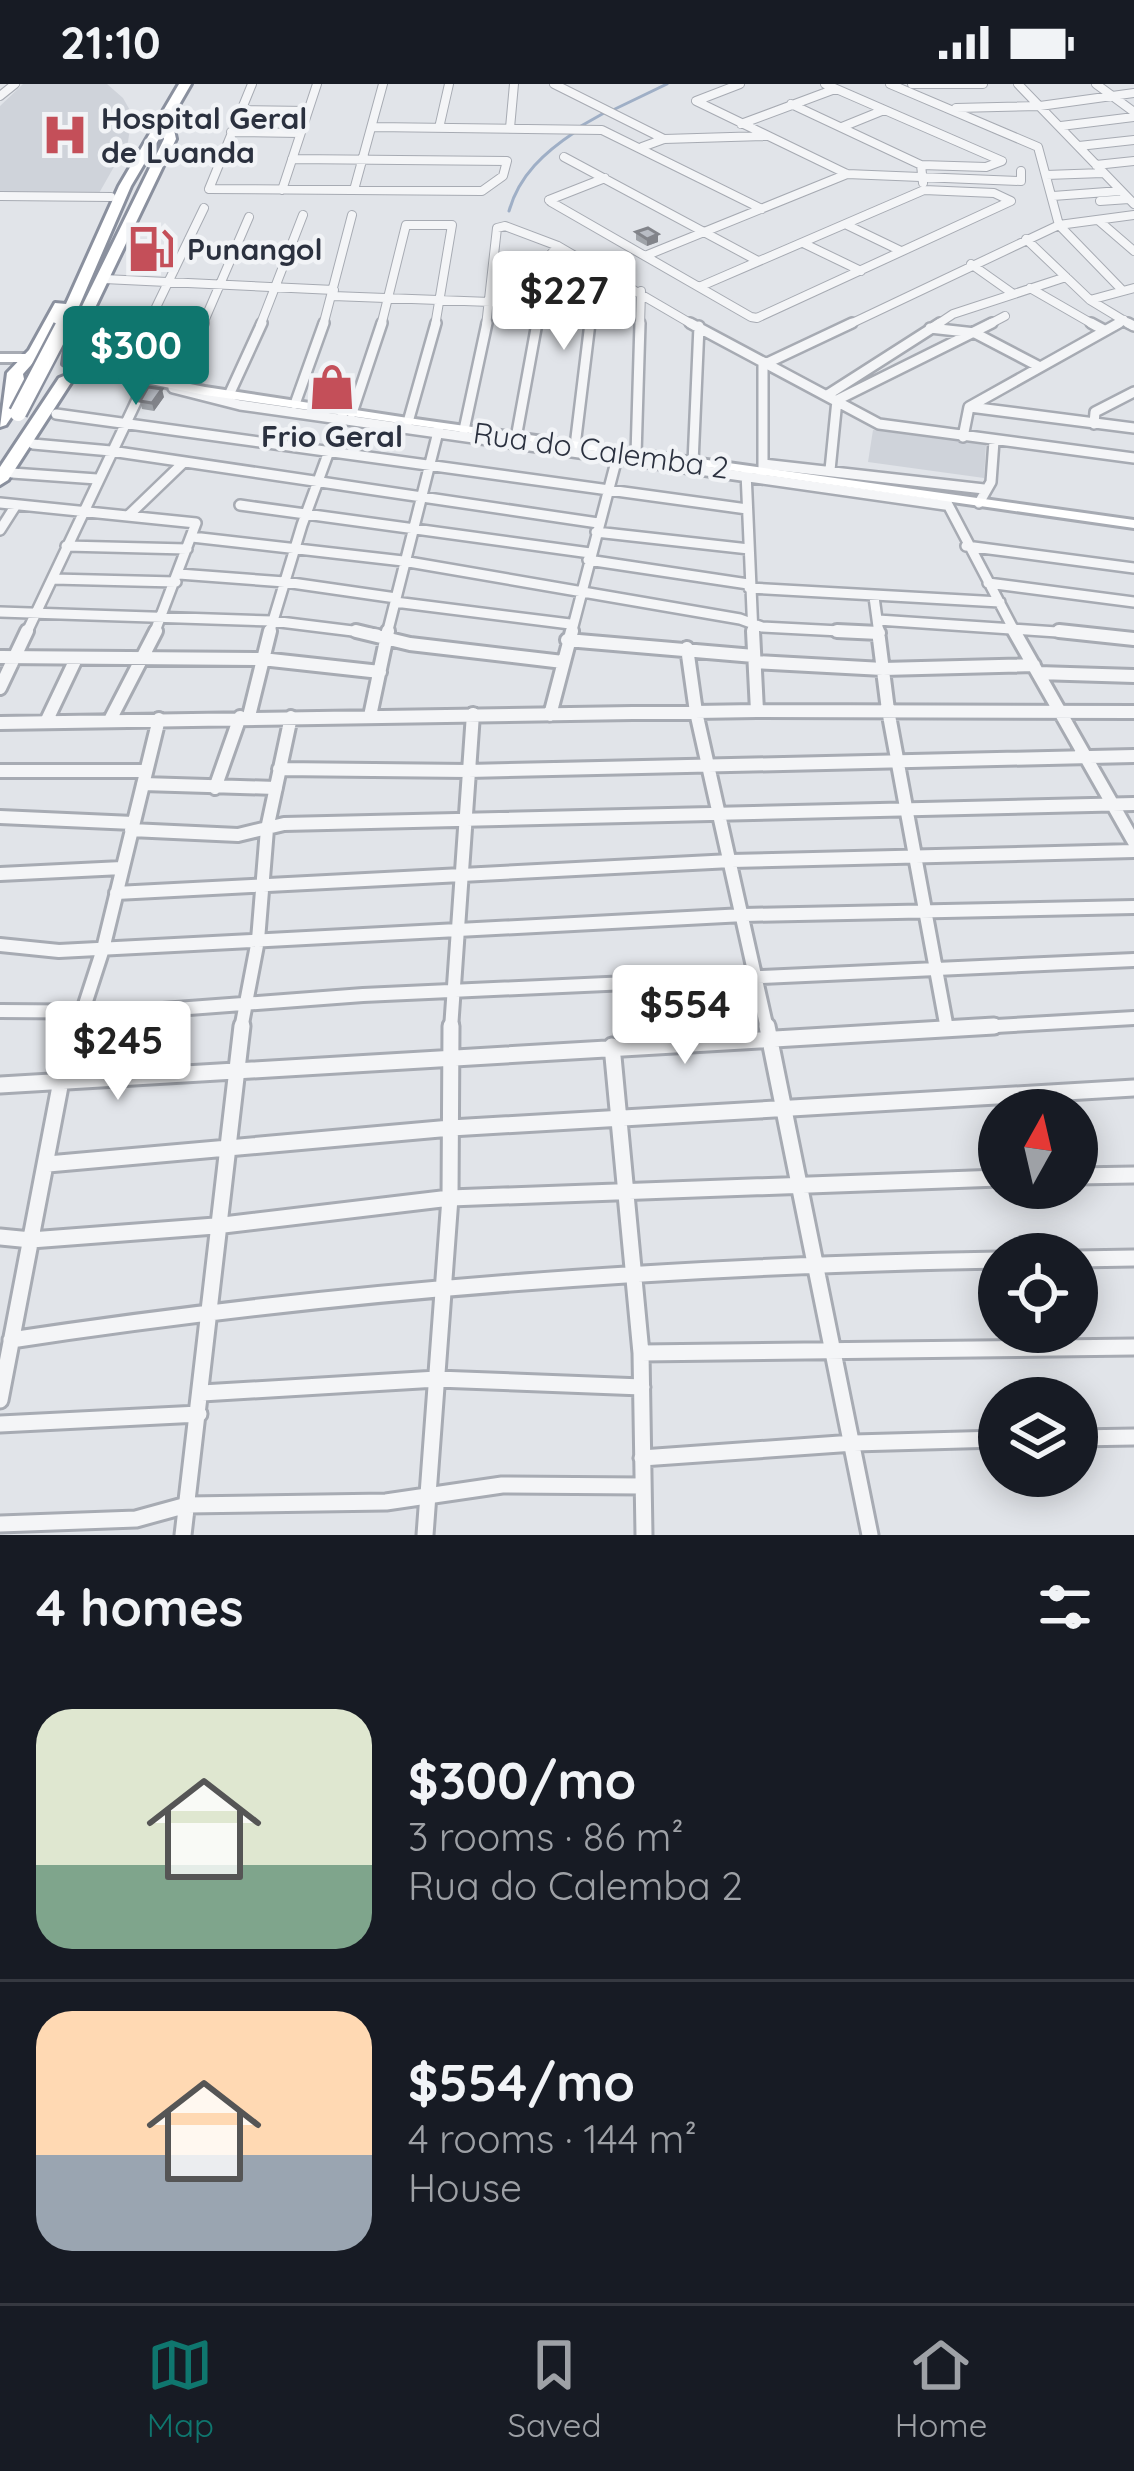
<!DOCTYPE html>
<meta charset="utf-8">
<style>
body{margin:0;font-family:Quicksand,sans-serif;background:#20242c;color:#f1f3f6;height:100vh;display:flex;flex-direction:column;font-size:45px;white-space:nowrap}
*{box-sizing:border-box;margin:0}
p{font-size:39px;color:#9ea1a6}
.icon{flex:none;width:66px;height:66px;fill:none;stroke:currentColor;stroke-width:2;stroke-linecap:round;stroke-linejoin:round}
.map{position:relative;height:1451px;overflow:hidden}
.drawer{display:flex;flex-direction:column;background:#171b24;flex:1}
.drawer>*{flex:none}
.needle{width:78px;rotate:8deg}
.tools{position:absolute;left:978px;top:1005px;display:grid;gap:24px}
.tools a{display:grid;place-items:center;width:120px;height:120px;border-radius:50%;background:#171b24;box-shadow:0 6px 30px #0003;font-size:60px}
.price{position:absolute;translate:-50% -102px;padding:0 27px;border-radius:12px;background:#fff;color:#222;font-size:39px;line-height:78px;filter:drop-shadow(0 3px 6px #0008)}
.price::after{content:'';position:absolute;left:50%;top:72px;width:36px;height:27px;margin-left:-18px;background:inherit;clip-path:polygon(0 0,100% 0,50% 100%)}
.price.on{background:#0f766e;color:#fff}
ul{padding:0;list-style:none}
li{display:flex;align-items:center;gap:36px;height:300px;padding:0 36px}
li+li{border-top:3px solid #363941}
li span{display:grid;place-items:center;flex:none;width:336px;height:240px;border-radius:36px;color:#555}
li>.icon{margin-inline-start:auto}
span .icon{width:144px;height:144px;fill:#fffc;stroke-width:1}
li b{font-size:51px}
h2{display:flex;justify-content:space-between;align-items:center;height:144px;padding:0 36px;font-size:51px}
.status{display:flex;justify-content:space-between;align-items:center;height:84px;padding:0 60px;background:#171b24;direction:ltr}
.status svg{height:33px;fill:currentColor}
.tab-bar{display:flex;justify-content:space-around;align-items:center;height:168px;border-top:3px solid #363941;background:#171b24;font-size:33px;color:#9ea1a6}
.tab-bar a{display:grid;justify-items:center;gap:6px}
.tab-bar .on{color:#0f766e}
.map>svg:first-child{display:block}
.built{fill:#cfd3da}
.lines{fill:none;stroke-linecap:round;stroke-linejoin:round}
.stream{stroke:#9fafc6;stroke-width:3}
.street-far3-casing{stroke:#a7abb3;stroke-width:10}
.street-far2-casing{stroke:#a7abb3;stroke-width:14}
.street-far1-casing{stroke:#a7abb3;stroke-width:18}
.street-casing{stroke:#a7abb3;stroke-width:21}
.secondary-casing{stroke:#a7abb3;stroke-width:6}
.highway-casing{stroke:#8a909e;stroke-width:6}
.street-far3{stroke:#f4f5f7;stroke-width:8}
.street-far2{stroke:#f4f5f7;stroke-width:9}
.street-far1{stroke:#f4f5f7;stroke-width:12}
.street{stroke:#f4f5f7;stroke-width:15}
.secondary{fill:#fff;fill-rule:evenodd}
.highway{fill:#fff;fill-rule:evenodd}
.highway-bridge-casing{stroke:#8a909e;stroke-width:21;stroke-linecap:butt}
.highway-bridge{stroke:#fff;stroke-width:16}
.wall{fill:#9fa3a9}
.shaded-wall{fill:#82848a}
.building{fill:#b9bdc5;stroke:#82848a;stroke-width:3}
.labels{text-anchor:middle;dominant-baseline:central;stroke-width:9;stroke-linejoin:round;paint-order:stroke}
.far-poi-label{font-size:30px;font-weight:bold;fill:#2b313f;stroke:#f1f3f6;text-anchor:start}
.far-street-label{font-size:30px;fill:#2b313f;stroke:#f1f3f6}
</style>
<div class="status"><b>21:10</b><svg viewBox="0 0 49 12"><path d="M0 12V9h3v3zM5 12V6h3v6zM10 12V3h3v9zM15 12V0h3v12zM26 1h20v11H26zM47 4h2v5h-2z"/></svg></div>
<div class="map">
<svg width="1134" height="1451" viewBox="0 0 1134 1451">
<rect width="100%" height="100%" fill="#e1e4e9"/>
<path class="built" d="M 23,0 L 107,0 L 123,14 L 132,30 L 128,58 L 98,111 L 0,109 L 0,22 Z
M 873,346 L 986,360 L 984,394 L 868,378 Z"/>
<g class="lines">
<path class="stream" d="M 615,25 L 667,0
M 581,42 L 604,29
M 509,127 C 519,91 545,68 575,48"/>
<defs>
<path id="street-far3" d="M 252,0 L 209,105 L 482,107 L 503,92 L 507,77 L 292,75
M 554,0 L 664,55
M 740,0 L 696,17 L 847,90 L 1021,97 L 1021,87
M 825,0 L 1002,77 L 986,83 L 921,81 L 923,99
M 912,0 L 983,0
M 1018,0 L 1134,120
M 1096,0 L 1134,28
M 0,12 L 15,0
M 791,20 L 921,81
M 956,24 L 1040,22 L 1134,9
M 241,26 L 307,27
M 741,40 L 835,5
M 1061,42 L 1134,33
M 374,43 L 602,46 L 762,125
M 842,43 L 884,26
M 439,44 L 449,0
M 510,44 L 514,0
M 231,48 L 300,49
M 1079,62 L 1134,56
M 642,63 L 664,55 L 765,52
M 564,73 L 758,177
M 1096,81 L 1134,77
M 1046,91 L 1103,89
M 282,106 L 317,0
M 354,106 L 383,0
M 0,112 L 111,113
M 1053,112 L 1120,107
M 549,116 L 551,118 L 751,233 L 757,234 L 1011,117 L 994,109 L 924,106 L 699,203
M 549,116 L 605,94
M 1100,117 L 1129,115
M 1098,136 L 1134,167
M 847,141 L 901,167
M 1059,141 L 1123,207
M 1059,141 L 1134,131
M 1026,155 L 1090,216 L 1133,242
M 805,160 L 861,187
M 645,172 L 847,90
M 971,180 L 1012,209
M 104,195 L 334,206
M 1030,204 L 1096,242
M 333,212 L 540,220
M 1090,216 L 1134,204
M 147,242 L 204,124
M 202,242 L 249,133
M 260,242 L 303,131
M 323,242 L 352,131
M 381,242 L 406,141 L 452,141 L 435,242
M 486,242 L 497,144 L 505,142 L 558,162 L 695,242
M 536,242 L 549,172 L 558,162
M 589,242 L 596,185
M 640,242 L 641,207
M 846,242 L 1059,141 L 1038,63 L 890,0
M 935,242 L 953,230 L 1066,193
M 986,242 L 1005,232
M 1114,242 L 1124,236"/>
<path id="street-far2" d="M 690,239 L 879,340 L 1134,374
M 1091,239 L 1104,246
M 1128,239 L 1134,242
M 930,244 L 975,249 L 1038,282
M 763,281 L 852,239
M 763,281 L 763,387
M 122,292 L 148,239
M 177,300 L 203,239
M 173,304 L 240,321 L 945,421
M 829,310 L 940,239
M 229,311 L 262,239
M 295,320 L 324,239
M 970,323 L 1134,344
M 352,329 L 382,239
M 56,330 L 747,425
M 408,338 L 436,239
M 1094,340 L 1095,328 L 1134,308
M 464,346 L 487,239
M 963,353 L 969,323 L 1119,239
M 516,354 L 537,239
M 33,360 L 111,367 L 598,439
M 575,362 L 590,239
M 636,371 L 640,239
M 693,379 L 699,242
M 763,380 L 984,405
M 830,386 L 837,316 L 992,239
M 746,388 L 753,550
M 12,389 L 97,395
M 945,415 L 1016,550
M 0,419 L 196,439 L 154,550
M 979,419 L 991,398 L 994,357
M 240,421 L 590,469
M 130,430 L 184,378
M 0,446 L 16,421
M 596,448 L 749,465
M 192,453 L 403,477 L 740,535 L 762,543 L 879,549
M 66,462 L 187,465
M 966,462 L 1134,484
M 588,476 L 748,500
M 179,490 L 285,498 L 396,514
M 53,495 L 176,498
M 988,499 L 1134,518
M 749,504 L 1000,518
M 874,513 L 879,550
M 395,518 L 570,540
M 0,528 L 272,537 L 377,550
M 878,536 L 1087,550
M 26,550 L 144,301
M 269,550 L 302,441 L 343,329
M 387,550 L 439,344
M 571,550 L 618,370"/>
<path id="street-far1" d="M 356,547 L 410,560 L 563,578
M 753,547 L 757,627
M 837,547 L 879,549
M 878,547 L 888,626 L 947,945
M 1014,547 L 1134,758
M 1059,547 L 1134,555
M 567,556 L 754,572
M 687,564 L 696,628 L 767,945
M 0,573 L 262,575 L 380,588
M 755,578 L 883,585 L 1034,581
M 1038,589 L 1134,592
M 0,604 L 27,547
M 550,631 L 572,547
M 249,632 L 270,547
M 370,632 L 388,547
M 110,636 L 156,547
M 46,638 L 75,577
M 0,639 L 757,627 L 1134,628
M 279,685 L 468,687 L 1134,672
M 0,687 L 146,687
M 143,700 L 276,704
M 215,704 L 240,633
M 0,733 L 133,739
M 131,746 L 238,751 L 284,740 L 1134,720
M 0,790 L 122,784
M 116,809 L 731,777 L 1134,767
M 0,861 L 59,867 L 744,831 L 1134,823
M 0,927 L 136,928 L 363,911 L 1134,876
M 77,945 L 103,865 L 159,635
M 241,945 L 258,856 L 267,745 L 291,633
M 451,945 L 473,630
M 944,945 L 1134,934"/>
<path id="street" d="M 767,942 L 870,1451
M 612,962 L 641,1269 L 644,1451
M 0,1001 L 994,942
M 48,1080 L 451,1044 L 1134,1004
M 1077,1092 L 1134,1091
M 0,1153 L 31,1156 L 215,1142 L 450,1114 L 999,1094
M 1077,1175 L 1134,1174
M 11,1256 C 339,1206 667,1182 999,1176
M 641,1269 L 1134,1263
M 202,1309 L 437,1295 L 642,1303
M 0,1316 L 61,997 L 78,942
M 0,1340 L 199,1330
M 1077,1354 L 1134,1353
M 642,1374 L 854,1359 L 999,1355
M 0,1440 L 136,1435 L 187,1421 L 386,1418 L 502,1401 L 642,1402
M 183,1451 L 242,942
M 425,1451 L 450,1114 L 451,942"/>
<path id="secondary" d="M 0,270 L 28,270 L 34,274 L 28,278 L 0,278 Z
M 71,276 L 205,303 L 408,334 L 1134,436 L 1134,444 L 205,311 L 67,283 L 65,280 Z"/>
<path id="highway" d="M 179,0 L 191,0 L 169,38 L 173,41 L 176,55 L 81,253 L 79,280 L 71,285 L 63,280 L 67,253 L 164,55 L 163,48 L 131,102 L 70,243 L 63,247 L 56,243 L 40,271 L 23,290 L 24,295 L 37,303 L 29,308 L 21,305 L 20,320 L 6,341 L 0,343 L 7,289 L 29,266 L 55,219 L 66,220 L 119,102 Z
M 64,292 L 72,297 L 8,396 L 0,401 L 0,383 L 59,294 Z"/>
</defs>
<use href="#street-far3" class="street-far3-casing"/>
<use href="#street-far2" class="street-far2-casing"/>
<use href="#street-far1" class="street-far1-casing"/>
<use href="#street" class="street-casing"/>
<use href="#secondary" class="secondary-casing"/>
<use href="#highway" class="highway-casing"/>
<use href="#street-far3" class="street-far3"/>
<use href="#street-far2" class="street-far2"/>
<use href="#street-far1" class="street-far1"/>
<use href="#street" class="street"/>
<use href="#secondary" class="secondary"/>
<use href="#highway" class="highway"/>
<defs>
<path id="highway-bridge" d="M 18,329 L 63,243"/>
</defs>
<use href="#highway-bridge" class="highway-bridge-casing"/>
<use href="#highway-bridge" class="highway-bridge"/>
</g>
<path class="wall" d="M 636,148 L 658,158 L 647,162 L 636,156 Z
M 106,260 L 98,274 L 84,274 L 82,266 Z
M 164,313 L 154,327 L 142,325 L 140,317 Z"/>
<path class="shaded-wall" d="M 658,150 L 658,158 L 647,162 L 647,155 Z
M 103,253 L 106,260 L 98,274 L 96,266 Z
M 162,305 L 164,313 L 154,327 L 152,319 Z"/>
<path class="building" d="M 648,144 L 658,150 L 647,155 L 636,148 Z
M 87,252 L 103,253 L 96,266 L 82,266 Z
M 148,303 L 162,305 L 152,319 L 140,317 Z"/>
<defs>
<symbol id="hospital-bare" viewBox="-9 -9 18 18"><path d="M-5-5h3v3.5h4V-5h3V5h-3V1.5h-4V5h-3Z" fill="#c44f59" stroke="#f1f3f6" stroke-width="2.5" paint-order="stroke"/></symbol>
<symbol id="fuel-bare" viewBox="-9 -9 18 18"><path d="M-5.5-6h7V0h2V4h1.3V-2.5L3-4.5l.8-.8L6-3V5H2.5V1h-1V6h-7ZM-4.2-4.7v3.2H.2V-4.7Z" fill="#c44f59" stroke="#f1f3f6" stroke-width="2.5" paint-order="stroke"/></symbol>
<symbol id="shop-bare" viewBox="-9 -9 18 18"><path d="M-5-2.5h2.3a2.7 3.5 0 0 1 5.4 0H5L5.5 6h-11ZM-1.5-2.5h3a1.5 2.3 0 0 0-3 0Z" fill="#c44f59" stroke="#f1f3f6" stroke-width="2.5" paint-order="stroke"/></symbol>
</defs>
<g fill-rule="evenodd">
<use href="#hospital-bare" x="32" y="18" width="66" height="66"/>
<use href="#fuel-bare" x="118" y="132" width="66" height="66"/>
<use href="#shop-bare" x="299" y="270" width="66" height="66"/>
</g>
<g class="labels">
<g class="far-poi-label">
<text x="101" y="34">Hospital Geral<tspan x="101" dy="34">de Luanda</tspan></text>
<text x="187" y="165">Punangol</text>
<text x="332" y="352" text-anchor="middle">Frio Geral</text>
</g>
<g class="far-street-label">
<text transform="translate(601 366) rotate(8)">Rua do Calemba 2</text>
</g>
</g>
</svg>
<div class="tools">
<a><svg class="needle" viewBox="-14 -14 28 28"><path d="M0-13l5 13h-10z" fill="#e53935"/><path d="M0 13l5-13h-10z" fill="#9ea1a6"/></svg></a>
<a><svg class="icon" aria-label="locate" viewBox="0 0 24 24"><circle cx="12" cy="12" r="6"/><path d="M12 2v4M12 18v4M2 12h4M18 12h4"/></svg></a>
<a><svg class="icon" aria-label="layers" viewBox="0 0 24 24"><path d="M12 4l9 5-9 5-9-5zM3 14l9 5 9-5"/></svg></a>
</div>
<b class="price" style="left:564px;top:269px">$227</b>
<b class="price on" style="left:136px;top:324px">$300</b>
<b class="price" style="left:685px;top:983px">$554</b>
<b class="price" style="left:118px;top:1019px">$245</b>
</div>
<section class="drawer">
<h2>4 homes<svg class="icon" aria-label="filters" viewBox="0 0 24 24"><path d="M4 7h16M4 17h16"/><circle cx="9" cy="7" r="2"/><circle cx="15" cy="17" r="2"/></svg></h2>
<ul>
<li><span style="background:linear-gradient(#dfe7d0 65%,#7fa58c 0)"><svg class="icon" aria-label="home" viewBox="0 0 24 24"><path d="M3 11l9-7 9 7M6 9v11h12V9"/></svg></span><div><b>$300/mo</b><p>3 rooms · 86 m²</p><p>Rua do Calemba 2</p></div></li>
<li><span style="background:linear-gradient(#ffd9b3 60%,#9aa5b1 0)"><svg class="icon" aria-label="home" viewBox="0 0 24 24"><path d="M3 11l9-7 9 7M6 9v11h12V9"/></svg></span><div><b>$554/mo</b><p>4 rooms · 144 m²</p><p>House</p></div></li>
</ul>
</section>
<nav class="tab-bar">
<a class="on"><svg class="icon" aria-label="map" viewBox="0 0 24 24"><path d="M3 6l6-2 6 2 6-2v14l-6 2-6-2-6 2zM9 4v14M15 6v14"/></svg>Map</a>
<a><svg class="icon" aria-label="saved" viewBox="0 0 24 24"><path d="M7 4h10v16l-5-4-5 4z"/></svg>Saved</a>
<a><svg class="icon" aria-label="home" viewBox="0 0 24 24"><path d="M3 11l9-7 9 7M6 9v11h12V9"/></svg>Home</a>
</nav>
